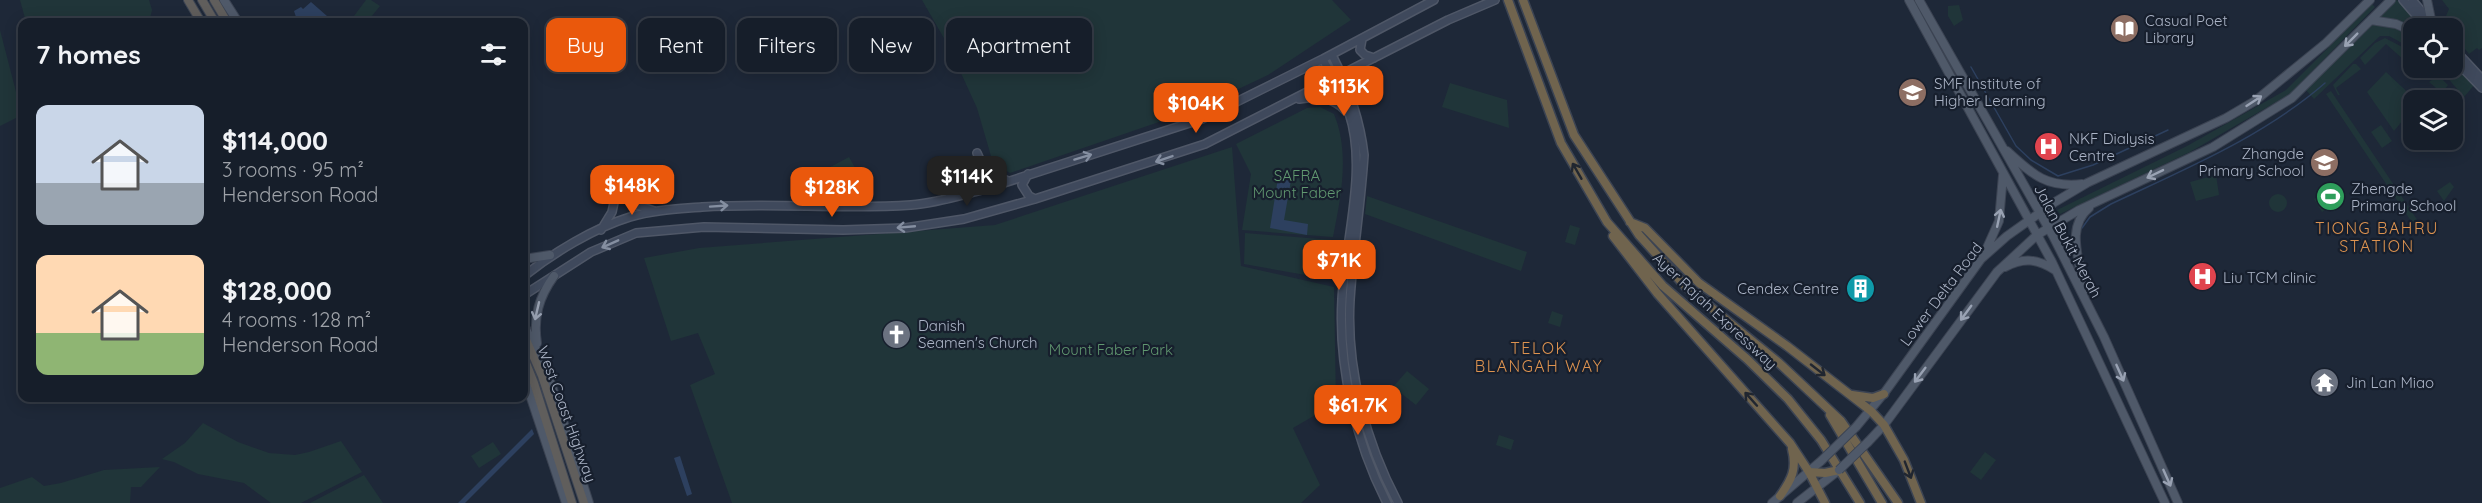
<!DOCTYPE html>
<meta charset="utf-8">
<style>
body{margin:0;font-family:Quicksand,sans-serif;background:#1f2732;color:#f1f3f6;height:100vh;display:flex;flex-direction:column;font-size:22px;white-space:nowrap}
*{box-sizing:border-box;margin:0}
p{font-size:20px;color:#9ea2a8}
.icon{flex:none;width:33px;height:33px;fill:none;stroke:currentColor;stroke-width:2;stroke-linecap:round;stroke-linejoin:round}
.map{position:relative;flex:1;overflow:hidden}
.panel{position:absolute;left:18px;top:18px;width:510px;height:384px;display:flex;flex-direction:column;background:#161e2a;border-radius:12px;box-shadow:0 3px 15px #0003,0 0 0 2px #353c47}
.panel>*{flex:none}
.hud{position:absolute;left:546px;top:18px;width:570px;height:54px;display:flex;gap:12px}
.tools{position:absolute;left:2403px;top:18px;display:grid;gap:12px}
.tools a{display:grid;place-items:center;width:60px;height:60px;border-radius:12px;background:#161e2a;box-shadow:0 3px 15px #0003,0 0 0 2px #353c47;font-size:30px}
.price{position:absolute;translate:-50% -51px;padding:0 14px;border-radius:12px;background:#ea580c;color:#fff;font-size:20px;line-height:39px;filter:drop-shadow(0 2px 3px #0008)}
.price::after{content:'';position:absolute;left:50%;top:36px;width:18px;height:14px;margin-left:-9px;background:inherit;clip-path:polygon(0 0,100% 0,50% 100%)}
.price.on{background:#222;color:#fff}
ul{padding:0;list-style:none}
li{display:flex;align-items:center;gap:18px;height:150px;padding:0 18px}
li span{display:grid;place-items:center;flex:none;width:168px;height:120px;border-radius:12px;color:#555}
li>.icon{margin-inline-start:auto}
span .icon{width:72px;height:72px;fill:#fffc;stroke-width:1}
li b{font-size:26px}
h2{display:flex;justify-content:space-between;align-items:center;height:72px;padding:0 18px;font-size:26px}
.chip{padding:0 21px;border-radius:12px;background:#161e2a;box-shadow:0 3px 15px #0003,0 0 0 2px #353c47;font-size:21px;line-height:54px}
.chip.on{background:#ea580c;color:#fff}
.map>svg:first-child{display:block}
.green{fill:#203539}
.water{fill:#2d405f}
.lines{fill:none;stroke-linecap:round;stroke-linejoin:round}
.stream{stroke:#2d405f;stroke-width:1.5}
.secondary-casing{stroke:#4f5767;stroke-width:10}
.primary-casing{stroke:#3b4352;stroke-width:10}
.trunk-casing{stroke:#3c4453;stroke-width:10}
.motorway-casing{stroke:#3c4453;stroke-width:11}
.secondary{stroke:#3f495c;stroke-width:7}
.primary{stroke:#4f5969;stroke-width:8}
.trunk{stroke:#605e5c;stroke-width:8}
.motorway{stroke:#70644e;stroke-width:8}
.primary-bridge-casing{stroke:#3b4352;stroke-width:10;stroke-linecap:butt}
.primary-bridge{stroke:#4f5969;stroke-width:8}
.oneway{stroke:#99a2b3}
.oneway2{stroke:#858fa1}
.oneway3{stroke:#202630}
.labels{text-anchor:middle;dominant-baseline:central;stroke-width:4.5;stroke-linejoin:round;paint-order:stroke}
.poi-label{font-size:15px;fill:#abb4c6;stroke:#171f2d;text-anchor:start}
.park-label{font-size:15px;fill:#619870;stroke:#171f2d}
.street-label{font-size:15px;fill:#abb4c6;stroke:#171f2d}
.neighbourhood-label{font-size:16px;letter-spacing:1.5px;fill:#dd9350;stroke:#171f2d}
</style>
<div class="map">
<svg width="2482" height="503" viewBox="0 0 2482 503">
<rect width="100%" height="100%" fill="#1e2838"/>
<path class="green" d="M 20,0 L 149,0 L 152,10 L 149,22 L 26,22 Z
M 366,0 L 371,0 L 380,6 L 367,22 L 355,22 L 351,20 Z
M 922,0 L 1332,0 L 1351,20 L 1268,75 L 1194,110 L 1010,173 L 993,163 L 977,108 L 949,47 Z
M 2393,0 L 2397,0 L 2424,28 L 2414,28 L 2413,49 L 2389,36 L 2380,36 L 2314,99 L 2305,89 Z
M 2442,0 L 2482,0 L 2482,48 L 2479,50 L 2477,48 L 2469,54 L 2453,34 L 2452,28 L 2448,28 L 2443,23 L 2449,9 Z
M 2372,4 L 2375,7 L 2290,94 L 2190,152 L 2060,214 L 2057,210 L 2187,146 L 2286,90 Z
M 1959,5 L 1963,20 L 1954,26 L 1948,16 L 1948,6 Z
M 0,30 L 22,115 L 0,126 Z
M 2385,38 L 2406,49 L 2407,53 L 2404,60 L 2386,44 L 2365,65 L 2360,58 L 2375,43 Z
M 2453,58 L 2476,83 L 2464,97 L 2439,68 L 2452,68 Z
M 2353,64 L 2356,64 L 2361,69 L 2336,88 L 2340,95 L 2338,95 L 2333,85 Z
M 2386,72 L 2416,100 L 2414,100 L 2413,108 L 2394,131 L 2367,92 Z
M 2438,75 L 2448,85 L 2442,93 L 2429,82 Z
M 1450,83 L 1507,100 L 1509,128 L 1442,107 Z
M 2331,91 L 2420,224 L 2415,227 L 2326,94 Z
M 1320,107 L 1334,114 C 1350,153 1341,197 1333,237 L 1242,230 L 1251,174 L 1236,144 L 1307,108 Z
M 2381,125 L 2392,141 L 2382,148 L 2371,132 Z
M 1232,147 L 1241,266 L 1334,287 L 1336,403 L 1293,428 L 1320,485 L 1301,503 L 732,503 L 690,385 L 715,374 L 698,333 L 671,341 L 644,258 L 699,248 L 995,225 Z
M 849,157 L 858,173 L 830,189 L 821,172 Z
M 2216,175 L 2219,195 L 2196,201 L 2190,182 Z
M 2450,182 L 2454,187 L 2444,201 L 2437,191 Z
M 2338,183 L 2346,195 L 2322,212 L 2314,199 Z
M2269 203a9 9 0 1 1 18 0a9 9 0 1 1-18 0Z
M 1367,196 L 1527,252 L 1521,271 L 1365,214 Z
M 1570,225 L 1580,228 L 1575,245 L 1565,242 Z
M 1245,233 L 1333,240 L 1328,279 L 1244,264 Z
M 1552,311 L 1563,315 L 1560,327 L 1548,323 Z
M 1407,371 L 1429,389 L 1416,405 L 1393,387 Z
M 203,423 L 238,442 L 269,453 L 295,455 L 309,452 L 341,441 L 362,472 L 301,503 L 271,503 L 244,483 L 198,474 L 174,462 L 162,459 L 185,443 Z
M 1499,435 L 1514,440 L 1511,450 L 1496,445 Z
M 493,442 L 501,454 L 479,468 L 471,456 Z
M 1985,452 L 1996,460 L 1981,480 L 1970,472 Z
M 160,467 L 141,487 L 131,487 L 130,503 L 0,503 L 0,488 L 32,477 L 44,486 L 61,483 L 104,470 Z
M 364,475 L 383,503 L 310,503 Z"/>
<path class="water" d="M 311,2 L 327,16 L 322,22 L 295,22 L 297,20 L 294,11 L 301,7 L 303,9 Z
M 1278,178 L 1291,180 L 1284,220 L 1308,224 L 1307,235 L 1270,228 Z
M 532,429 L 534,434 L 465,503 L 458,503 Z
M 680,456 L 692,494 L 687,496 L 674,458 Z"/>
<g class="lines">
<path class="stream" d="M 1971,67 L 2016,146 L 2031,160 L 2058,176 L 2093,165 L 2168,130
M 2082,228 L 2090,217 L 2111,204 C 2185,169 2263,137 2325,83"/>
<defs>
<path id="secondary" d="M 2403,0 L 2427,28
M 2412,0 L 2436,28
M 1362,39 L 1360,50 L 1365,55 L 1374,58
M 2452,47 L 2482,79
M 1332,55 C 1348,86 1360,119 1364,155 C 1361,203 1353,252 1350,300 C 1346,369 1366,443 1398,503
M 2452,57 L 2482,88
M 1323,59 C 1332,77 1343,94 1349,113 C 1368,169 1345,241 1342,299 C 1338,367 1356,443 1387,503
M 1299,99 C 1317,96 1333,97 1346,111
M 977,153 C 983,167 989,179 1006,180
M 1028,174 L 1022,185 L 1029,196 L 1035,199
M 624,193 L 637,205 L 654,211
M 947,199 L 959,189 L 973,167
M 601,230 L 612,212 L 615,198
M 524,276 C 553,253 594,228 630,217 C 653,210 678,209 702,207 C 772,202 841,210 911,205 C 935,203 958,196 982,190 L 1202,119 L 1323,59 L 1434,0
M 524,295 L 591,252 L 636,233 L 704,227 L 843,230 L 905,228 L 964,219 L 1035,199 L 1205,144 L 1448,20 L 1495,0"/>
<path id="primary" d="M 224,0 L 238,22
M 1909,0 L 2052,262 L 2165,503
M 1919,0 L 2053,236 L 2104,337 L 2178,503
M 2427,0 L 2432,24
M 2371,20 L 2396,24 L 2414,32
M 2007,151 C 2032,174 2046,188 2082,184
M 1986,250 L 1999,221 L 2003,175
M 524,259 L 550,255
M 2005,267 C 2024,257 2037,259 2055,270
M 2083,292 C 2082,263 2064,229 2089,208
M 524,325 L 548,374 L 589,503
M 537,343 C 533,317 539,297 554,276
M 524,377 L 566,503
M 1856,427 L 1885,392 L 1981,259 L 2007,236 L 2055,202 L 2087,183 L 2226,118 L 2255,101 L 2326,43 L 2370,0
M 1868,442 L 1884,425 L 1997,272 L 2037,235 L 2079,210 L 2213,147 L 2292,98 L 2391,0
M 1772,503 L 1821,461
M 1797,503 L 1839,470"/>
<path id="trunk" d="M 188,0 L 201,22
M 202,0 L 215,22
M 214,0 L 227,22
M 524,335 L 542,376 L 584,503
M 524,358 L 534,383 L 572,503"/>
<path id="motorway" d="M 1508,0 L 1561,143 L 1607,222 L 1663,286 L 1747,359 L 1788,399 L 1821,440 L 1860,503
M 1523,0 L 1574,135 L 1639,235 L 1686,287 L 1778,362 L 1841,421 L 1898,503
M 1630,222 L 1645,228 L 1699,283 L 1787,346 L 1871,411 L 1884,425 L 1904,460 L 1921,503
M 1613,236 L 1657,293 L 1790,443 L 1809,472 L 1825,503
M 1852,395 L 1873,398 L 1884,394
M 1830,415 L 1882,503
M 1809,472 L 1825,473 L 1839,470
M 1780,496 C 1792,479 1797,469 1792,449"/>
</defs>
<use href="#secondary" class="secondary-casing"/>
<use href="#primary" class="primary-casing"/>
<use href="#trunk" class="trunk-casing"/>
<use href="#motorway" class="motorway-casing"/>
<use href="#secondary" class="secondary"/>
<use href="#primary" class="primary"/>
<use href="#trunk" class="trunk"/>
<use href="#motorway" class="motorway"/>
<defs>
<path id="primary-bridge" d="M 1821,461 L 1856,427
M 1839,470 L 1868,442"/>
</defs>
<use href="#primary-bridge" class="primary-bridge-casing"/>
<use href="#primary-bridge" class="primary-bridge"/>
</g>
<defs><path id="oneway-shaft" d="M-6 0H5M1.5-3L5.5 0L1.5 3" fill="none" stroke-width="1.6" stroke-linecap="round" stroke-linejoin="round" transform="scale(1.5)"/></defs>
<g class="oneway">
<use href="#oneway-shaft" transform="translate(2351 40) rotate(135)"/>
<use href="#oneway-shaft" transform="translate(2254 101) rotate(-33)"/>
<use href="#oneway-shaft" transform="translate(2155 174) rotate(154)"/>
<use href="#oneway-shaft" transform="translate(1999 218) rotate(-78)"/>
<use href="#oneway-shaft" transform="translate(537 311) rotate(103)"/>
<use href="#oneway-shaft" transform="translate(1966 313) rotate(126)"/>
<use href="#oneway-shaft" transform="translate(2120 373) rotate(66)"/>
<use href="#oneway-shaft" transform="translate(1920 375) rotate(127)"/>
<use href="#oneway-shaft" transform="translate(2167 478) rotate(66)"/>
</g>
<g class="oneway2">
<use href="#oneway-shaft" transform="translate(1083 157) rotate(-17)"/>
<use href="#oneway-shaft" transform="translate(1164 159) rotate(161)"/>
<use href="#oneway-shaft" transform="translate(719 206) rotate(-4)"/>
<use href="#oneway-shaft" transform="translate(906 227) rotate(175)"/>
<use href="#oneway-shaft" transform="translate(610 244) rotate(156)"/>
</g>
<g class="oneway3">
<use href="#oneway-shaft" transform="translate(1577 171) rotate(-120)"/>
<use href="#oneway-shaft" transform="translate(1818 370) rotate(38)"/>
<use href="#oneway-shaft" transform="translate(1751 399) rotate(-132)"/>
<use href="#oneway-shaft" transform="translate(1908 470) rotate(69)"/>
</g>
<defs>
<symbol id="library-disc" viewBox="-11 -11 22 22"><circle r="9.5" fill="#8d6e63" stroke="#171f2d"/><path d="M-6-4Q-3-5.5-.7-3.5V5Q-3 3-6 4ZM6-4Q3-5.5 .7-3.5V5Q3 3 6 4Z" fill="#fff"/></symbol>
<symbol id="university-disc" viewBox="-11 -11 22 22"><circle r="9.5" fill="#8d6e63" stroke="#171f2d"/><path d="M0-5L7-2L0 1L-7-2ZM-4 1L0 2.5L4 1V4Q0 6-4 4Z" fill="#fff"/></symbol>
<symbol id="hospital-disc" viewBox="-11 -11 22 22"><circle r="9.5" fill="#e0444e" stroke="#171f2d"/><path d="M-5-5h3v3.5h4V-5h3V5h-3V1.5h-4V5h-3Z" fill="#fff"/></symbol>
<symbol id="school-disc" viewBox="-11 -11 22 22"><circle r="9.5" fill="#8d6e63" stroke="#171f2d"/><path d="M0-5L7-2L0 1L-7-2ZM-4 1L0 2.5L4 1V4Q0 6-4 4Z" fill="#fff"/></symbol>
<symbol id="stadium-disc" viewBox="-11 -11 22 22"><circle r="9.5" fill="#2e9e5b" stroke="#171f2d"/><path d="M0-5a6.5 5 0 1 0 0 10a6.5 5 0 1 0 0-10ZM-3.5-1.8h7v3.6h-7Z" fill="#fff"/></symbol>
<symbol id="building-disc" viewBox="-11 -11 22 22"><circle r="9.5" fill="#0f9aa8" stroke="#171f2d"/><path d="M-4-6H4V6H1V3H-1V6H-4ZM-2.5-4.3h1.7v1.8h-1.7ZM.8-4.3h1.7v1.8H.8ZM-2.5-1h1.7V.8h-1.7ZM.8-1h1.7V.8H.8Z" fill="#fff"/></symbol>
<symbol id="church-disc" viewBox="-11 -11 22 22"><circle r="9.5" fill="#6b7280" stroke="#171f2d"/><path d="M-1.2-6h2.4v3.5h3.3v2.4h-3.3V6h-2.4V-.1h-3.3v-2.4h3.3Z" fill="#fff"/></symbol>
<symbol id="temple-disc" viewBox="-11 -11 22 22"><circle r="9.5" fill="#6b7280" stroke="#171f2d"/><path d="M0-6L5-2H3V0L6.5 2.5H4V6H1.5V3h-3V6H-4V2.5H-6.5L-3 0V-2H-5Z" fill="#fff"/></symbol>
</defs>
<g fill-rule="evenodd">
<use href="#library-disc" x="2108" y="12" width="33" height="33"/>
<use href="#university-disc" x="1896" y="76" width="33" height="33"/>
<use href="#hospital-disc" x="2032" y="130" width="33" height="33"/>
<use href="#school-disc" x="2308" y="146" width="33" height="33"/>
<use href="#stadium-disc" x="2314" y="180" width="33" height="33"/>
<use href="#hospital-disc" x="2186" y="260" width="33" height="33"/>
<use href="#building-disc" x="1844" y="272" width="33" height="33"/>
<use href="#church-disc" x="880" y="318" width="33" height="33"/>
<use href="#temple-disc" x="2308" y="366" width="33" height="33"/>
</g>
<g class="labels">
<g class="poi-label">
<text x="2145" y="20">Casual Poet<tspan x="2145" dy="17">Library</tspan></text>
<text x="1934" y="83">SMF Institute of<tspan x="1934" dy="17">Higher Learning</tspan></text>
<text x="2069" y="138">NKF Dialysis<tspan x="2069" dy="17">Centre</tspan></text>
<text x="2304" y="153" text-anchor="end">Zhangde<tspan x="2304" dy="17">Primary School</tspan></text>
<text x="2351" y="188">Zhengde<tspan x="2351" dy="17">Primary School</tspan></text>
<text x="2223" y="277">Liu TCM clinic</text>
<text x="1839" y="288" text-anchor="end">Cendex Centre</text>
<text x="918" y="325">Danish<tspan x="918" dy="17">Seamen's Church</tspan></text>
<text x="2346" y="382">Jin Lan Miao</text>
</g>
<g class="park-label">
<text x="1297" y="175">SAFRA<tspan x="1297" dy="17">Mount Faber</tspan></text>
<text x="1111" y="349">Mount Faber Park</text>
</g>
<g class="street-label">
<text transform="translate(2068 241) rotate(62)">Jalan Bukit Merah</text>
<text transform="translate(1941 294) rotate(-53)">Lower Delta Road</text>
<text transform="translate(1715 311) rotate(43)">Ayer Rajah Expressway</text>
<text transform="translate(567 414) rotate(70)">West Coast Highway</text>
</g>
<g class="neighbourhood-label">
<text x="2377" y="228">TIONG BAHRU<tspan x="2377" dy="18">STATION</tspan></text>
<text x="1539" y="348">TELOK<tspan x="1539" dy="18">BLANGAH WAY</tspan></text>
</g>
</g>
</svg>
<div class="tools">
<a><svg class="icon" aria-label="locate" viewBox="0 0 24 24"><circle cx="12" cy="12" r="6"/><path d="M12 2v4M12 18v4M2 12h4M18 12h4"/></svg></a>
<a><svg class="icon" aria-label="layers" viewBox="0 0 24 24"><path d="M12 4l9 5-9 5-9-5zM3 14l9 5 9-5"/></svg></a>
</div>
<b class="price" style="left:1344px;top:117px">$113K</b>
<b class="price" style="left:1196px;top:134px">$104K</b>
<b class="price on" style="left:967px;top:207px">$114K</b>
<b class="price" style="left:632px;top:216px">$148K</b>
<b class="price" style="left:832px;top:218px">$128K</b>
<b class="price" style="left:1339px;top:291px">$71K</b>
<b class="price" style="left:1358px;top:436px">$61.7K</b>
<div class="hud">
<a class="chip on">Buy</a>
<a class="chip">Rent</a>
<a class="chip">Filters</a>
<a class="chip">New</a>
<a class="chip">Apartment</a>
</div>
<section class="panel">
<h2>7 homes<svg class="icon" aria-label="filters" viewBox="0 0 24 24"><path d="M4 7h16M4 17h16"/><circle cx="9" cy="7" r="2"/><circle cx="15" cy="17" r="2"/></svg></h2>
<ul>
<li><span style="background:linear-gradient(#c9d6e8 65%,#9aa5b1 0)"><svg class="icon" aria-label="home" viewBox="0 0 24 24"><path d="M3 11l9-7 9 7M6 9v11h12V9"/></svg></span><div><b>$114,000</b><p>3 rooms · 95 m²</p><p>Henderson Road</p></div></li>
<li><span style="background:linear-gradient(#ffd9b3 65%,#8fb573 0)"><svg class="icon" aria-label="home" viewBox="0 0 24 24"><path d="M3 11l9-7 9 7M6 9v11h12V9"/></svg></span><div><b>$128,000</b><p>4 rooms · 128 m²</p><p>Henderson Road</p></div></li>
</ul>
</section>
</div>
